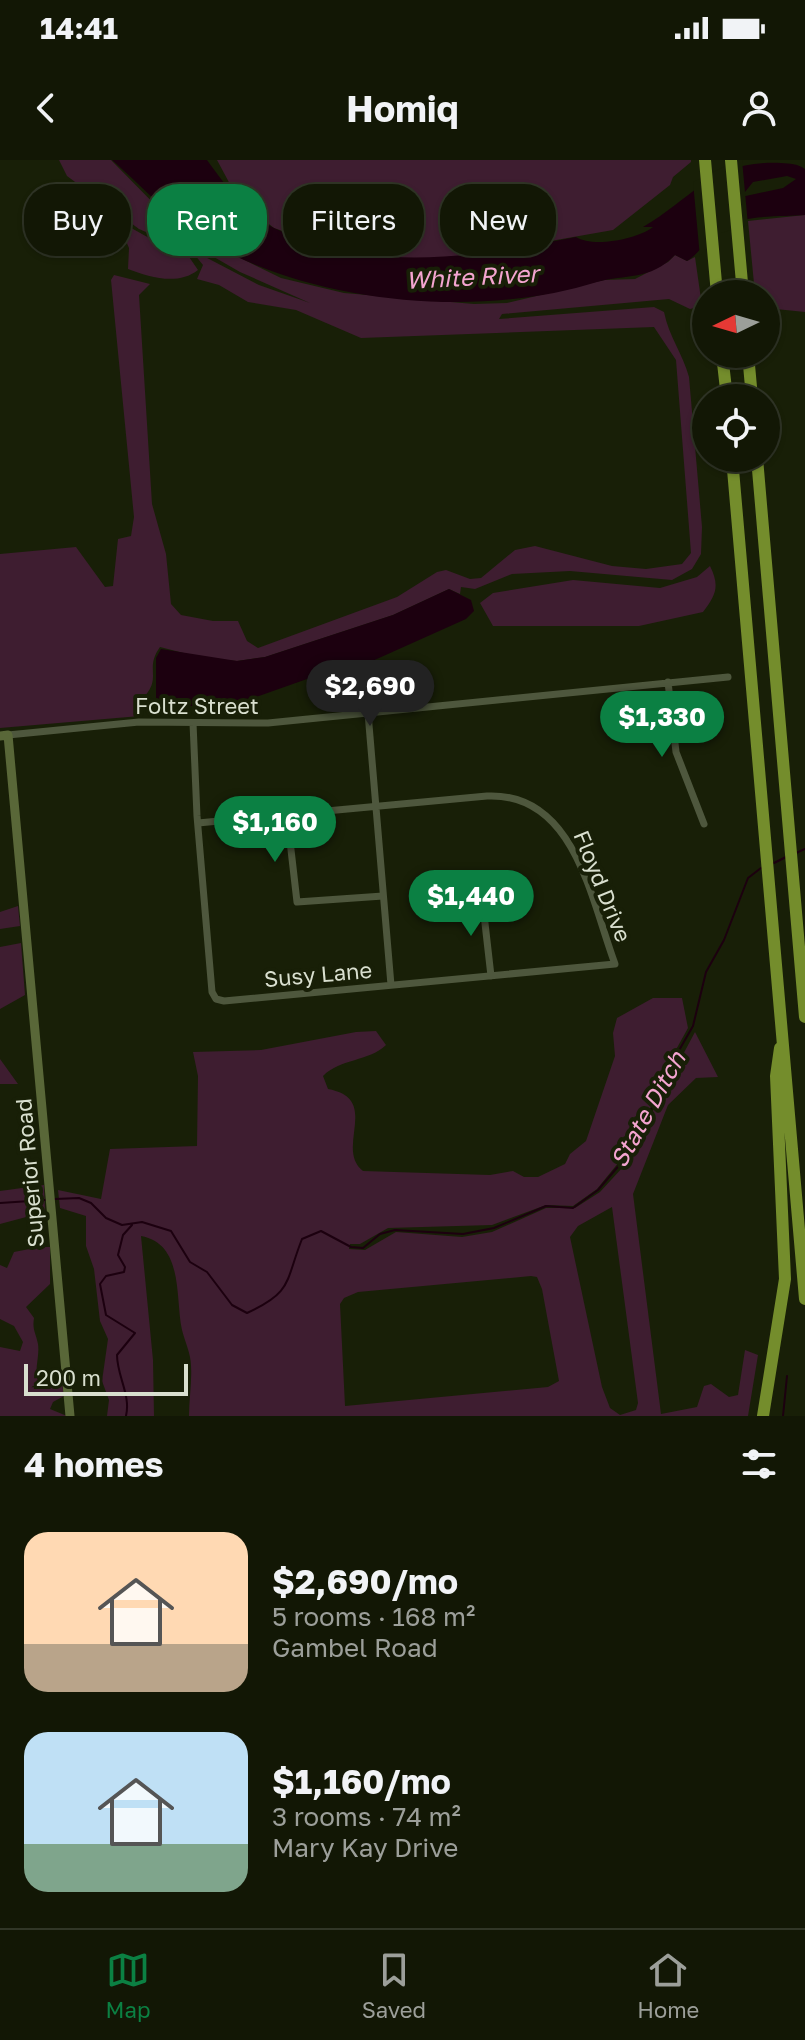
<!DOCTYPE html>
<meta charset="utf-8">
<style>
body{margin:0;font-family:"Golos Text",sans-serif;background:#1b200f;color:#f1f3f6;height:100vh;display:flex;flex-direction:column;font-size:30px;white-space:nowrap}
*{box-sizing:border-box;margin:0}
p{font-size:26px;color:#9c9f9a}
.icon{flex:none;width:44px;height:44px;fill:none;stroke:currentColor;stroke-width:2;stroke-linecap:round;stroke-linejoin:round}
.map{position:relative;height:1256px;overflow:hidden}
.drawer{display:flex;flex-direction:column;background:#121705;flex:1}
.drawer>*{flex:none}
.guide{position:absolute;left:24px;top:24px;width:758px;height:72px;display:flex;gap:16px}
.needle{width:52px;rotate:265deg}
.tools{position:absolute;left:692px;top:120px;display:grid;gap:16px}
.tools a{display:grid;place-items:center;width:88px;height:88px;border-radius:50%;background:#121705;box-shadow:0 2px 6px #0004,0 0 0 2px #313627;font-size:40px}
.scale{position:absolute;left:24px;bottom:20px;width:164px;box-sizing:border-box;padding-left:8px;border:4px solid #d9dfcf;border-top:0;font-size:22px;line-height:28px;white-space:nowrap;color:#d9dfcf;-webkit-text-stroke:6px #181f07;paint-order:stroke}
.price{position:absolute;translate:-50% -68px;padding:0 18px;border-radius:28px;background:#0b8043;color:#fff;font-size:26px;line-height:52px;filter:drop-shadow(0 2px 4px #0008)}
.price::after{content:'';position:absolute;left:50%;top:48px;width:24px;height:18px;margin-left:-12px;background:inherit;clip-path:polygon(0 0,100% 0,50% 100%)}
.price.selected{background:#222;color:#fff}
ul{padding:0;list-style:none}
li{display:flex;align-items:center;gap:24px;height:200px;padding:0 24px}
li span{display:grid;place-items:center;flex:none;width:224px;height:160px;border-radius:24px;color:#555}
li>.icon{margin-inline-start:auto}
span .icon{width:96px;height:96px;fill:#fffc;stroke-width:1}
li b{font-size:34px}
h2{display:flex;justify-content:space-between;align-items:center;height:96px;padding:0 24px;font-size:34px}
.pill{padding:0 28px;border-radius:32px;background:#121705;box-shadow:0 2px 6px #0004,0 0 0 2px #313627;font-size:28px;line-height:72px}
.pill.selected{background:#0b8043;color:#fff}
.status{display:flex;justify-content:space-between;align-items:center;height:56px;padding:0 40px;background:#121705;direction:ltr}
.status svg{height:22px;fill:currentColor}
header{display:flex;justify-content:space-between;align-items:center;height:104px;padding:0 24px;background:#121705;font-size:36px;font-weight:700}
.dock{display:flex;justify-content:space-around;align-items:center;height:112px;border-top:2px solid #313627;background:#121705;font-size:22px;color:#9c9f9a}
.dock a{display:grid;justify-items:center;gap:4px}
.dock .selected{color:#0b8043}
.map>svg:first-child{display:block}
.green{fill:#3e1d30;fill-rule:evenodd}
.water{fill:#1c000f;fill-rule:evenodd}
.pier{fill:#181f07}
.lines{fill:none;stroke-linecap:round;stroke-linejoin:round}
.stream{stroke:#1c000f;stroke-width:2}
.street{stroke:#4e573d;stroke-width:7}
.secondary{stroke:#596738;stroke-width:9}
.highway{stroke:#748d2c;stroke-width:12}
.labels{text-anchor:middle;dominant-baseline:central;stroke-width:8;stroke-linejoin:round;paint-order:stroke}
.street-label{font-size:22px;fill:#d9dfcf;stroke:#181f07}
.water-label{font-size:24px;font-style:italic;fill:#f4a5d0;stroke:#181f07}
</style>
<div class="status"><b>14:41</b><svg viewBox="0 0 49 12"><path d="M0 12V9h3v3zM5 12V6h3v6zM10 12V3h3v9zM15 12V0h3v12zM26 1h20v11H26zM47 4h2v5h-2z"/></svg></div>
<header><svg class="icon" aria-label="back" viewBox="0 0 24 24"><path d="M15 5l-7 7 7 7"/></svg>Homiq<svg class="icon" aria-label="person" viewBox="0 0 24 24"><circle cx="12" cy="8" r="4"/><path d="M4 21q1-7 8-7t8 7"/></svg></header>
<div class="map">
<svg width="805" height="1256" viewBox="0 0 805 1256">
<rect width="100%" height="100%" fill="#181f07"/>
<path class="green" d="M 59,0 L 111,0 L 171,61 L 192,74 L 281,118 L 344,133 L 474,144 L 507,143 L 604,120 L 635,119 L 668,102 L 675,95 L 687,101 L 695,97 L 702,146 L 690,149 L 669,139 L 502,154 L 499,159 L 654,147 L 664,152 C 669,177 683,194 689,217 L 702,367 L 701,394 L 692,409 L 672,420 L 570,411 L 512,414 L 475,429 L 461,427 L 460,434 L 449,429 L 393,455 L 265,497 L 237,501 L 203,498 L 160,487 C 142,512 168,519 134,546 L 139,547 L 140,556 L 0,568 L 0,394 L 76,387 L 105,427 L 113,426 L 118,379 L 131,376 L 134,357 L 111,120 L 114,115 L 150,124 L 139,135 L 152,344 L 166,394 L 171,444 L 181,455 L 213,461 L 238,461 L 247,481 L 258,488 L 397,437 L 437,412 L 446,410 L 470,419 L 481,418 L 515,390 L 535,386 L 612,406 L 646,409 L 682,404 L 691,393 L 676,200 L 654,167 L 361,178 L 296,150 L 248,142 L 219,125 L 197,119 L 203,105 L 190,89 L 259,125 L 310,143 L 240,112 L 200,89 L 167,81 L 139,69 L 67,16 Z
M 217,0 L 691,0 L 691,2 L 673,17 L 670,25 L 613,70 L 460,97 L 405,99 L 337,90 L 274,68 L 239,41 Z
M 805,55 L 805,152 L 766,148 L 766,134 L 755,134 L 748,61 Z
M 117,60 L 158,83 L 183,88 L 198,110 C 178,126 149,117 128,109 L 129,88 Z
M 710,406 C 720,426 716,435 703,452 L 639,466 L 493,466 L 480,443 L 493,433 L 573,420 L 660,428 L 697,417 Z
M 18,746 L 20,766 L 0,769 L 0,752 Z
M 21,783 L 25,835 L 0,849 L 0,787 Z
M 653,838 L 682,838 L 688,868 L 668,904 L 656,940 L 631,974 L 619,1002 L 597,1029 L 573,1046 L 546,1045 L 492,1065 L 388,1068 L 360,1084 L 350,1084 L 349,1089 L 365,1090 L 396,1072 L 462,1077 L 492,1072 L 546,1048 L 575,1048 L 600,1032 L 623,1007 L 695,872 L 718,917 L 696,918 L 668,945 L 633,1034 L 661,1254 L 697,1247 L 704,1226 L 711,1224 L 729,1237 L 738,1235 L 745,1190 L 758,1195 L 748,1256 L 189,1256 C 189,1240 192,1222 191,1206 C 191,1194 185,1182 182,1170 C 175,1137 184,1084 141,1076 L 153,1200 L 154,1256 L 107,1256 L 109,1240 L 102,1221 L 108,1179 L 100,1161 L 94,1109 L 86,1086 L 86,1056 L 60,1048 L 58,1030 L 101,1039 L 110,989 L 197,986 L 198,916 L 193,892 L 261,890 L 356,872 L 376,871 L 386,885 C 368,902 341,898 323,916 L 328,929 C 382,939 334,988 363,1011 L 490,1015 L 513,1011 L 524,1017 L 538,1017 L 565,1004 L 570,994 L 586,981 L 615,896 L 613,873 L 617,858 ZM 612,1047 L 638,1243 L 636,1250 L 620,1255 L 610,1248 L 602,1227 L 570,1077 L 578,1066 ZM 531,1116 L 537,1117 L 542,1129 L 559,1221 L 548,1227 L 345,1246 L 340,1144 L 344,1138 L 358,1132 Z
M 0,899 L 18,924 L 0,924 Z
M 44,1025 L 45,1052 L 0,1064 L 0,1031 Z
M 40,1087 L 50,1087 L 50,1124 L 26,1147 L 34,1158 C 32,1170 36,1173 38,1184 C 40,1198 33,1210 39,1224 L 62,1224 L 64,1236 L 53,1242 L 50,1249 L 67,1256 L 0,1256 L 0,1187 L 20,1191 L 23,1182 L 14,1166 L 0,1159 L 0,1105 L 7,1108 L 14,1092 Z"/>
<path class="water" d="M 112,0 L 207,0 C 226,26 246,55 276,69 C 371,114 477,97 576,77 C 593,88 638,79 653,67 L 643,67 C 695,37 712,0 781,3 C 791,4 796,3 805,9 L 805,55 C 780,57 739,54 718,70 C 706,80 700,93 687,101 L 675,95 C 650,121 625,114 597,122 C 480,159 315,144 209,82 C 172,60 144,28 112,0 ZM 787,16 L 796,19 L 783,28 L 741,37 L 753,22 Z
M 449,429 L 471,440 L 474,451 L 466,459 L 350,511 L 307,519 L 259,536 L 217,546 L 185,546 L 156,538 L 156,498 L 161,489 L 237,501 L 265,497 L 393,455 Z"/>
<path class="pier" d="M 738,0 L 742,0 L 748,65 L 721,73 L 707,85 L 700,97 L 693,22 Z"/>
<g class="lines">
<path class="stream" d="M 796,693 L 805,689
M 774,703 L 786,697
M 55,1039 L 79,1038 L 91,1043 L 106,1058 L 122,1065 L 142,1062 L 171,1071 L 190,1102 L 207,1112 L 232,1145 L 247,1153 C 293,1132 285,1122 302,1079 L 321,1071 L 351,1087 L 363,1088 L 380,1074 L 395,1070 L 463,1074 L 494,1068 L 546,1046 L 573,1048 L 598,1030 L 621,1003 L 633,975 L 657,941 L 670,906 L 693,866 L 706,812 L 724,780 L 748,718 L 761,708
M 0,1043 L 45,1040
M 126,1256 C 131,1235 117,1216 117,1195 L 135,1173 L 106,1155 L 100,1124 L 106,1116 L 124,1112 L 125,1107 L 118,1095 L 123,1075 L 132,1065
M 783,1256 L 787,1216"/>
<path class="street" d="M 668,522 L 676,592 L 704,664
M 368,553 L 391,825
M 193,563 L 197,656 L 212,832 L 216,839 L 224,841 L 615,804 C 591,740 575,632 487,636 L 198,663
M 8,575 L 139,562 L 268,563 L 728,517
M 287,655 L 297,742 L 383,736
M 482,737 L 491,816"/>
<path class="secondary" d="M 0,576 L 8,575 L 70,1256"/>
<path class="highway" d="M 705,0 L 717,134
M 731,0 L 743,134
M 722,194 L 727,238
M 748,194 L 752,238
M 732,298 L 805,1139
M 757,298 L 805,857
M 763,1256 L 785,1119 L 776,916 L 780,888"/>
</g>
<g class="labels">
<g class="street-label">
<text x="197" y="545">Foltz Street</text>
<text transform="translate(603 726) rotate(68)">Floyd Drive</text>
<text transform="translate(318 814) rotate(-5)">Susy Lane</text>
<text transform="translate(29 1013) rotate(-95)">Superior Road</text>
</g>
<g class="water-label">
<text transform="translate(472 116) rotate(-3)">White River</text>
<text transform="translate(647 949) rotate(-61)">State Ditch</text>
</g>
</g>
</svg>
<div class="tools">
<a><svg class="needle" viewBox="-14 -14 28 28"><path d="M0-13l5 13h-10z" fill="#e53935"/><path d="M0 13l5-13h-10z" fill="#9c9f9a"/></svg></a>
<a><svg class="icon" aria-label="locate" viewBox="0 0 24 24"><circle cx="12" cy="12" r="6"/><path d="M12 2v4M12 18v4M2 12h4M18 12h4"/></svg></a>
</div>
<div class="scale">200 m</div>
<b class="price selected" style="left:370px;top:568px">$2,690</b>
<b class="price" style="left:662px;top:599px">$1,330</b>
<b class="price" style="left:275px;top:704px">$1,160</b>
<b class="price" style="left:471px;top:778px">$1,440</b>
<div class="guide">
<a class="pill">Buy</a>
<a class="pill selected">Rent</a>
<a class="pill">Filters</a>
<a class="pill">New</a>
</div>
</div>
<section class="drawer">
<h2>4 homes<svg class="icon" aria-label="filters" viewBox="0 0 24 24"><path d="M4 7h16M4 17h16"/><circle cx="9" cy="7" r="2"/><circle cx="15" cy="17" r="2"/></svg></h2>
<ul>
<li><span style="background:linear-gradient(#ffd9b3 70%,#b9a48a 0)"><svg class="icon" aria-label="home" viewBox="0 0 24 24"><path d="M3 11l9-7 9 7M6 9v11h12V9"/></svg></span><div><b>$2,690/mo</b><p>5 rooms · 168 m²</p><p>Gambel Road</p></div></li>
<li><span style="background:linear-gradient(#bfe0f5 70%,#7fa58c 0)"><svg class="icon" aria-label="home" viewBox="0 0 24 24"><path d="M3 11l9-7 9 7M6 9v11h12V9"/></svg></span><div><b>$1,160/mo</b><p>3 rooms · 74 m²</p><p>Mary Kay Drive</p></div></li>
</ul>
</section>
<nav class="dock">
<a class="selected"><svg class="icon" aria-label="map" viewBox="0 0 24 24"><path d="M3 6l6-2 6 2 6-2v14l-6 2-6-2-6 2zM9 4v14M15 6v14"/></svg>Map</a>
<a><svg class="icon" aria-label="saved" viewBox="0 0 24 24"><path d="M7 4h10v16l-5-4-5 4z"/></svg>Saved</a>
<a><svg class="icon" aria-label="home" viewBox="0 0 24 24"><path d="M3 11l9-7 9 7M6 9v11h12V9"/></svg>Home</a>
</nav>
